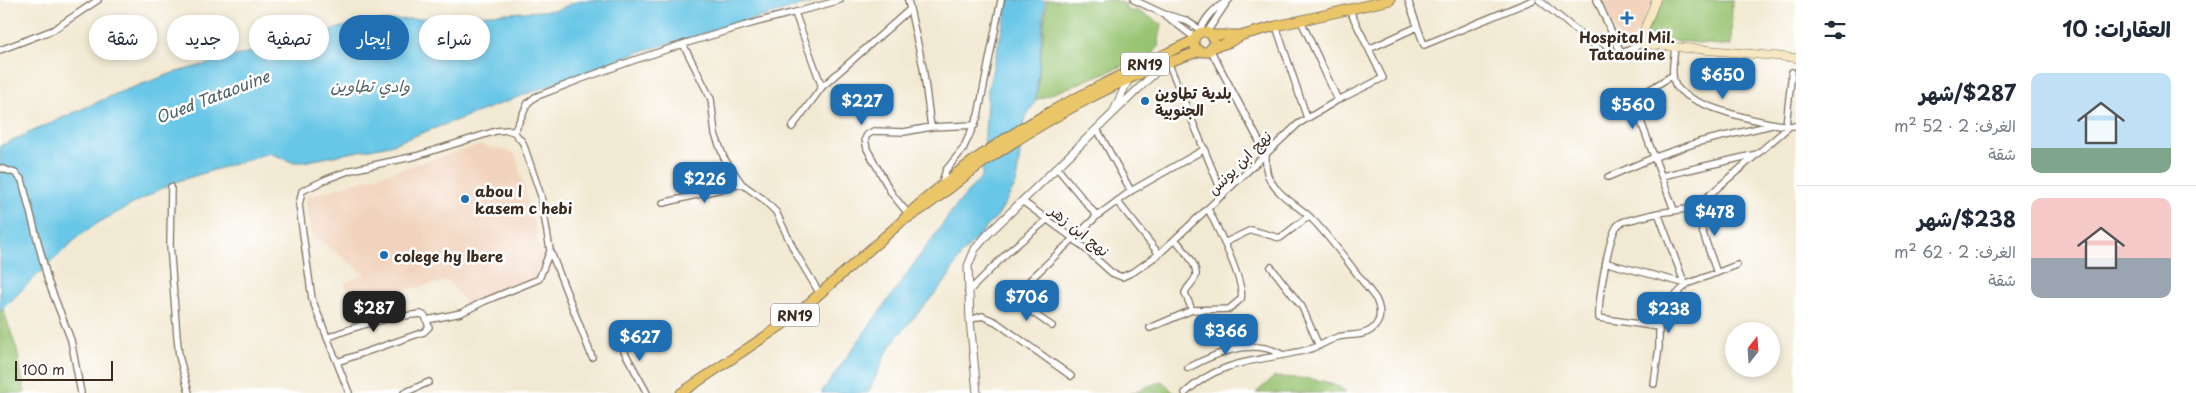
<!DOCTYPE html>
<html lang="ar">
<meta charset="utf-8">
<style>
body{margin:0;font-family:"Playpen Sans","Playpen Sans Arabic",sans-serif;background:#f2f2f3;color:#1f2937;direction:rtl;height:100vh;display:flex;flex-direction:column;font-size:19px;white-space:nowrap}
*{box-sizing:border-box;margin:0}
p{font-size:16px;color:#747a83}
.icon{flex:none;width:28px;height:28px;fill:none;stroke:currentColor;stroke-width:2;stroke-linecap:round;stroke-linejoin:round}
.map{position:relative;flex:1;overflow:hidden;direction:ltr}
.sheet{display:flex;flex-direction:column;background:#fff;width:400px}
.sheet>*{flex:none}
.hud{position:absolute;left:15px;top:15px;width:475px;height:45px;direction:rtl;display:flex;gap:10px}
.needle{width:32px;rotate:17deg}
.tools{position:absolute;left:1725px;top:322px;display:grid;gap:10px}
.tools a{display:grid;place-items:center;width:55px;height:55px;border-radius:50%;background:#fff;box-shadow:0 2px 8px #0003;font-size:25px}
.scale{position:absolute;left:15px;bottom:12px;width:98px;box-sizing:border-box;padding-left:5px;border:2px solid #3b2a1e;border-top:0;font-size:14px;line-height:18px;white-space:nowrap;color:#3b2a1e;-webkit-text-stroke:4px #fff;paint-order:stroke}
.price{position:absolute;translate:-50% -42px;padding:0 11px;border-radius:10px;background:#1f6fb2;color:#fff;font-size:16px;line-height:32px;filter:drop-shadow(0 1px 2px #0008)}
.price::after{content:'';position:absolute;left:50%;top:30px;width:15px;height:11px;margin-left:-8px;background:inherit;clip-path:polygon(0 0,100% 0,50% 100%)}
.price.active{background:#222;color:#fff}
ul{padding:0;list-style:none}
li{display:flex;align-items:center;gap:15px;height:125px;padding:0 25px}
li+li{border-top:1px solid #e0e1e3}
li span{display:grid;place-items:center;flex:none;width:140px;height:100px;border-radius:10px;color:#555}
li>.icon{margin-inline-start:auto}
span .icon{width:60px;height:60px;fill:#fffc;stroke-width:1}
li b{font-size:21px}
h2{display:flex;justify-content:space-between;align-items:center;height:60px;padding:0 25px;font-size:21px}
.tag{padding:0 18px;border-radius:22px;background:#fff;box-shadow:0 2px 8px #0003;font-size:18px;line-height:45px}
.tag.active{background:#1f6fb2;color:#fff}
main{display:flex;flex:1;min-height:0}
.map>svg:first-child{display:block}
.built{fill:#f2d4be}
.green{fill:#97c370;stroke:#697647}
.water{fill:#68c6e6;stroke:#527882}
.lines{fill:none;stroke-linecap:round;stroke-linejoin:round}
.minor-casing{stroke:#7b6d5d;stroke-width:8}
.tertiary-casing{stroke:#7b6d5d;stroke-width:9}
.secondary-casing{stroke:#7b6d5d;stroke-width:9}
.primary-casing{stroke:#7b6d5d;stroke-width:11}
.minor{stroke:#fff;stroke-width:5.5}
.tertiary{stroke:#fff;stroke-width:7}
.secondary{stroke:#f7e8c3;stroke-width:8}
.primary{stroke:#ebc669;stroke-width:9}
.poi-dot{fill:#1f6fb2;stroke:#fff;stroke-width:2}
.labels{text-anchor:middle;dominant-baseline:central;stroke-width:5;stroke-linejoin:round;paint-order:stroke}
.shield{fill:#fff;stroke:#766a62;stroke-width:1}
.shield-label{font-size:14px;font-weight:bold;fill:#3b2a1e}
.poi-label{font-size:15px;font-weight:bold;fill:#3b2a1e;stroke:#fff;text-anchor:start}
.street-label{font-size:15px;fill:#3b2a1e;stroke:#fff}
.water-label{font-size:16px;font-style:italic;fill:#4b6164;stroke:#fff}
</style>
<main>
<section class="sheet">
<h2>العقارات: 10<svg class="icon" aria-label="filters" viewBox="0 0 24 24"><path d="M4 7h16M4 17h16"/><circle cx="9" cy="7" r="2"/><circle cx="15" cy="17" r="2"/></svg></h2>
<ul>
<li><span style="background:linear-gradient(#bfe0f5 75%,#7fa58c 0)"><svg class="icon" aria-label="home" viewBox="0 0 24 24"><path d="M3 11l9-7 9 7M6 9v11h12V9"/></svg></span><div><b>$287/شهر</b><p>الغرف: 2 · 52 m²</p><p>شقة</p></div></li>
<li><span style="background:linear-gradient(#f6c9c9 60%,#9aa5b1 0)"><svg class="icon" aria-label="home" viewBox="0 0 24 24"><path d="M3 11l9-7 9 7M6 9v11h12V9"/></svg></span><div><b>$238/شهر</b><p>الغرف: 2 · 62 m²</p><p>شقة</p></div></li>
</ul>
</section>
<div class="map">
<svg width="1796" height="393" viewBox="0 0 1796 393">
<rect width="100%" height="100%" fill="#fff"/>
<filter id="ink" filterUnits="userSpaceOnUse"><feTurbulence type="fractalNoise" baseFrequency=".02" numOctaves="2"/><feDisplacementMap in="SourceGraphic" scale="10" xChannelSelector="R" yChannelSelector="G"/><feConvolveMatrix kernelMatrix="1 2 1 2 8 2 1 2 1" color-interpolation-filters="sRGB"/></filter>
<filter id="wash" filterUnits="userSpaceOnUse"><feTurbulence type="fractalNoise" baseFrequency=".0096" numOctaves="4" result="noise"/><feDisplacementMap in="SourceGraphic" scale="20" xChannelSelector="R" yChannelSelector="G"/><feGaussianBlur stdDeviation="1.12" result="paint"/><feColorMatrix in="noise" values="0 0 0 0 0 0 0 0 0 0 0 0 0 0 0 0 0 1.4 0 .05"/><feComposite in="paint" operator="in"/></filter>
<g filter="url(#wash)">
<rect width="100%" height="100%" fill="#f2e9d2"/>
<path class="built" d="M 1601,0 L 1653,0 L 1636,37 L 1626,43 L 1620,41 Z
M 480,145 L 515,153 L 542,255 L 536,277 L 468,306 L 448,281 L 351,301 L 345,283 L 365,274 L 312,235 L 305,198 Z"/>
<path class="green" d="M 1047,0 L 1091,0 L 1100,2 L 1101,0 L 1115,0 L 1125,4 L 1126,9 L 1133,12 L 1136,10 L 1162,24 L 1158,46 L 1153,54 L 1036,100 Z
M 1660,0 L 1732,0 L 1731,46 L 1646,38 L 1646,34 Z
M 3,309 L 17,350 L 25,393 L 0,393 L 0,312 Z
M 1274,377 C 1292,378 1334,377 1346,393 L 1256,393 Z
M 1162,381 L 1174,393 L 1131,393 Z"/>
<path class="water" d="M 580,0 L 821,0 L 636,53 L 390,145 L 303,162 L 292,162 L 269,153 L 175,182 L 159,190 L 98,223 L 78,237 L 29,283 L 0,312 L 0,146 L 120,92 L 173,73 L 361,22 L 557,10 Z
M 1009,0 L 1045,0 L 1036,100 L 1024,121 L 1016,184 L 998,215 L 961,255 L 945,282 L 897,337 L 887,352 L 868,393 L 821,393 L 955,207 L 982,176 L 988,89 Z"/>
</g>
<g filter="url(#ink)">
<g class="lines">
<defs>
<path id="minor" d="M 908,0 L 923,67 L 931,127
M 1134,0 L 1164,14 L 1185,20 L 1204,32
M 1408,0 L 1424,45 L 1533,0
M 1539,0 L 1605,54 L 1618,55 L 1642,44
M 1597,0 L 1621,53
M 1165,15 L 1195,38
M 1301,21 L 1338,100
M 1276,26 L 1307,118
M 1207,32 L 1227,2
M 1199,33 C 1205,17 1214,8 1229,0
M 683,44 L 711,99 L 715,134 L 724,158 L 742,184 L 763,199 L 776,212 L 795,252 L 820,294
M 1675,47 C 1674,59 1670,75 1676,86 C 1691,107 1770,126 1796,126
M 1369,49 L 1417,27
M 0,50 L 53,30 L 98,0
M 1168,62 L 1223,195
M 1673,75 L 1636,98 L 1634,103 L 1674,210
M 822,87 L 909,10
M 1786,125 L 1792,72
M 792,127 L 822,87 L 795,13
M 1097,129 L 1131,191
M 514,132 L 528,103 L 535,97 C 602,70 670,47 740,27 C 773,17 807,10 840,0
M 0,168 L 15,173 L 22,180 L 48,281 L 71,340 L 81,393
M 1057,168 L 1097,216
M 1662,176 L 1757,154
M 1608,177 L 1655,157 L 1699,142 L 1776,124
M 941,185 L 946,170 L 963,149 L 978,116 L 1001,0
M 171,187 L 170,245 L 177,336 L 179,356 L 189,393
M 1022,201 L 1074,239 L 1112,273 L 1122,277 L 1135,271 L 1159,254 L 1298,124 L 1338,100 L 1383,78 L 1349,9
M 1117,201 L 1159,254
M 663,203 L 742,184
M 1694,208 L 1717,273
M 1658,213 L 1684,282
M 910,216 L 892,194 L 867,149 L 865,139 L 867,135 L 874,131 L 904,132 L 931,127 L 975,125
M 1175,239 C 1182,248 1197,263 1196,275 C 1195,282 1187,286 1185,293 L 1192,310
M 1224,243 L 1251,230 L 1280,238 L 1309,216
M 1607,263 L 1687,284 L 1737,265
M 1271,267 L 1302,307 L 1319,346
M 968,292 L 1008,252 L 1048,219
M 427,320 L 461,313 L 485,301 L 539,279 L 550,251
M 970,320 L 982,316 L 996,322 L 1071,376
M 1052,326 L 1017,302 L 1019,293 L 1030,280 L 1097,216 L 1131,191 L 1205,149
M 1658,327 L 1599,318 C 1598,301 1608,241 1616,228 C 1618,224 1621,222 1626,221 L 1658,213 L 1694,208 L 1790,126
M 1150,328 L 1192,310 L 1229,309 L 1241,299 C 1246,284 1216,225 1208,209
M 327,338 C 357,325 389,317 421,314 L 425,316 L 429,327 L 424,332 L 337,362
M 618,340 L 647,393
M 1188,368 C 1216,353 1253,337 1283,355
M 1654,384 L 1659,347 L 1659,317 L 1664,307 L 1687,284
M 349,393 L 312,299 L 299,205 L 302,191 L 327,179 L 351,170 L 416,156 L 496,131 L 507,130 L 514,132 L 523,143 L 541,196 L 550,250 L 592,357
M 404,393 L 429,382
M 1185,393 C 1223,357 1263,362 1310,349 C 1319,347 1328,340 1338,337 C 1349,334 1362,337 1371,330 C 1382,322 1381,310 1376,299 C 1355,272 1334,241 1310,217 C 1297,205 1279,196 1270,180 C 1265,172 1266,163 1266,154 L 1210,49"/>
<path id="tertiary" d="M 1114,111 L 1128,80
M 977,393 L 970,320 L 968,266 L 975,249 L 988,234 L 1162,66"/>
<path id="secondary" d="M 1656,0 L 1642,35 L 1642,44 L 1796,58"/>
<path id="primary" d="M1194 42a10 10 0 1 1 20 0a10 10 0 1 1-20 0Z
M 1212,35 L 1243,35
M 1211,48 L 1228,43 L 1243,35 L 1276,26 L 1390,0
M 906,219 C 935,203 959,179 987,160 C 1049,118 1129,73 1201,51
M 681,393 L 791,319 L 900,223 C 912,209 927,197 942,185 C 1018,121 1105,83 1194,40"/>
</defs>
<use href="#minor" class="minor-casing"/>
<use href="#tertiary" class="tertiary-casing"/>
<use href="#secondary" class="secondary-casing"/>
<use href="#primary" class="primary-casing"/>
<use href="#minor" class="minor"/>
<use href="#tertiary" class="tertiary"/>
<use href="#secondary" class="secondary"/>
<use href="#primary" class="primary"/>
</g>
</g>
<g class="poi-dot">
<path d="M1624.5 10.5h5v5h5v5h-5v5h-5v-5h-5v-5h5z"/>
<circle cx="1145" cy="101" r="5"/>
<circle cx="465" cy="199" r="5"/>
<circle cx="384" cy="255" r="5"/>
</g>
<g class="labels">
<g class="shield">
<rect x="1121" y="52.5" width="48" height="23" rx="4"/>
<rect x="771" y="303.5" width="48" height="23" rx="4"/>
</g>
<g class="shield-label">
<text x="1145" y="64">RN19</text>
<text x="795" y="315">RN19</text>
</g>
<g class="poi-label">
<text x="1627" y="36" text-anchor="middle">Hospital Mil.<tspan x="1627" dy="17">Tataouine</tspan></text>
<text x="1155" y="92">بلدية تطاوين<tspan x="1155" dy="17">الجنوبية</tspan></text>
<text x="475" y="190">abou l<tspan x="475" dy="17">kasem c hebi</tspan></text>
<text x="394" y="255">colege hy lbere</text>
</g>
<g class="street-label">
<text transform="translate(1239 162) rotate(-45)">نهج ابن يونس</text>
<text transform="translate(1080 230) rotate(39)">نهج ابن زهر</text>
</g>
<g class="water-label">
<text x="370" y="85">وادي تطاوين</text>
<text transform="translate(212 96) rotate(-21)">Oued Tataouine</text>
</g>
</g>
</svg>
<div class="tools">
<a><svg class="needle" viewBox="-14 -14 28 28"><path d="M0-13l5 13h-10z" fill="#e53935"/><path d="M0 13l5-13h-10z" fill="#747a83"/></svg></a>
</div>
<div class="scale">100 m</div>
<b class="price" style="left:1723px;top:100px">$650</b>
<b class="price" style="left:862px;top:126px">$227</b>
<b class="price" style="left:1633px;top:130px">$560</b>
<b class="price" style="left:705px;top:204px">$226</b>
<b class="price" style="left:1715px;top:237px">$478</b>
<b class="price" style="left:1027px;top:322px">$706</b>
<b class="price active" style="left:374px;top:333px">$287</b>
<b class="price" style="left:1669px;top:334px">$238</b>
<b class="price" style="left:1226px;top:356px">$366</b>
<b class="price" style="left:640px;top:362px">$627</b>
<div class="hud">
<a class="tag">شراء</a>
<a class="tag active">إيجار</a>
<a class="tag">تصفية</a>
<a class="tag">جديد</a>
<a class="tag">شقة</a>
</div>
</div>
</main>
